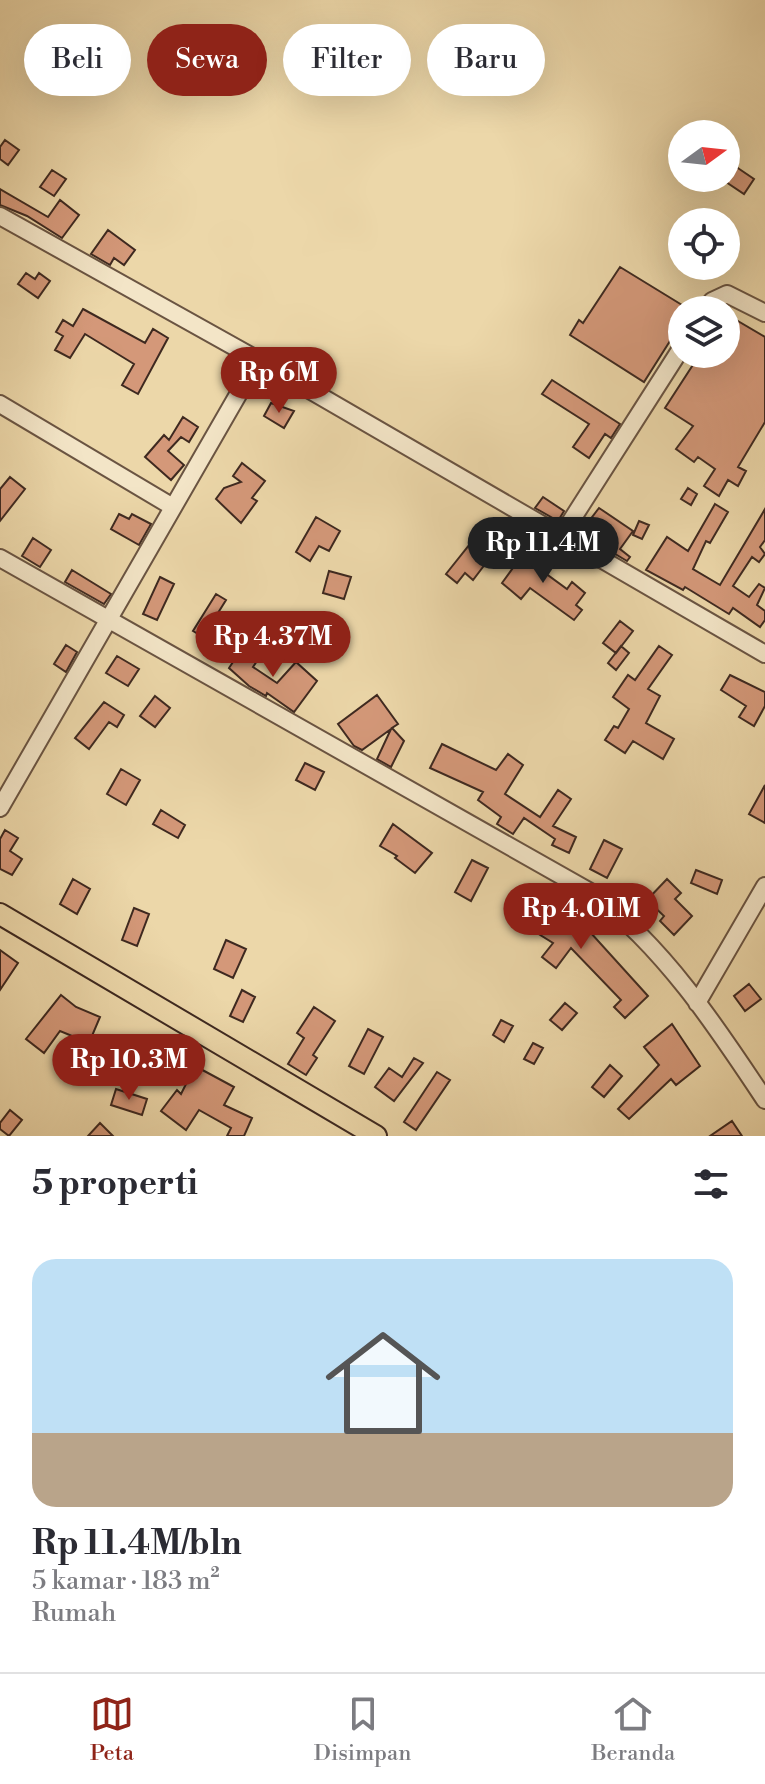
<!DOCTYPE html>
<html lang="id">
<meta charset="utf-8">
<style>
body{margin:0;font-family:"Libre Bodoni",serif;background:#f7f7f7;color:#2b2b33;height:100vh;display:flex;flex-direction:column;font-size:30px;white-space:nowrap}
*{box-sizing:border-box;margin:0}
p{font-size:26px;color:#7c7c81}
.icon{flex:none;width:44px;height:44px;fill:none;stroke:currentColor;stroke-width:2;stroke-linecap:round;stroke-linejoin:round}
.map{position:relative;height:1136px;overflow:hidden}
.drawer{display:flex;flex-direction:column;background:#fff;flex:1}
.drawer>*{flex:none}
.guide{position:absolute;left:24px;top:24px;width:718px;height:72px;display:flex;gap:16px}
.needle{width:52px;rotate:75deg}
.buttons{position:absolute;left:668px;top:120px;display:grid;gap:16px}
.buttons a{display:grid;place-items:center;width:72px;height:72px;border-radius:50%;background:#fff;box-shadow:0 8px 32px #0002;font-size:40px}
.price{position:absolute;translate:-50% -68px;padding:0 18px;border-radius:28px;background:#8f2418;color:#fff;font-size:26px;line-height:52px;filter:drop-shadow(0 2px 4px #0008)}
.price::after{content:'';position:absolute;left:50%;top:48px;width:24px;height:18px;margin-left:-12px;background:inherit;clip-path:polygon(0 0,100% 0,50% 100%)}
.price.active{background:#222;color:#fff}
ul{padding:0;list-style:none}
li{display:grid;align-content:center;gap:16px;height:424px;padding:0 32px}
li+li{border-top:2px solid #e1e1e2}
li span{display:grid;place-items:center;height:248px;border-radius:24px;color:#555}
li>.icon{margin-inline-start:auto}
span .icon{width:144px;height:144px;fill:#fffc;stroke-width:1}
li b{font-size:34px}
h2{display:flex;justify-content:space-between;align-items:center;height:96px;padding:0 32px;font-size:34px}
.tag{padding:0 28px;border-radius:36px;background:#fff;box-shadow:0 8px 32px #0002;font-size:28px;line-height:72px}
.tag.active{background:#8f2418;color:#fff}
.menu{display:flex;justify-content:space-around;align-items:center;height:112px;border-top:2px solid #e1e1e2;background:#fff;font-size:22px;color:#7c7c81}
.menu a{display:grid;justify-items:center;gap:4px}
.menu .active{color:#8f2418}
.map>svg:first-child{display:block}
.building{fill:#d49879;stroke:#3e2920;stroke-width:2}
.lines{fill:none;stroke-linecap:round;stroke-linejoin:round}
.minor-casing{stroke:#6a5442;stroke-width:20}
.major-casing{stroke:#3e2920;stroke-width:24}
.minor{stroke:#f3e5c7;stroke-width:16}
.major{stroke:#ecd7a9;stroke-width:20}
</style>
<div class="map">
<svg width="765" height="1136" viewBox="0 0 765 1136">
<rect width="100%" height="100%" fill="#ecd7a9"/>
<filter id="stains"><feTurbulence type="fractalNoise" baseFrequency=".0025" numOctaves="4"/><feColorMatrix values="0 0 0 0 .2 0 0 0 0 .09 0 0 0 0 .02 0 0 0 .5 -.17"/></filter>
<radialGradient id="worn" r=".72"><stop offset=".6" stop-color="#630" stop-opacity="0"/><stop offset="1" stop-color="#630" stop-opacity=".3"/></radialGradient>
<path class="building" d="M 5,140 L 19,150 L 8,165 L 0,159 L 0,147 Z
M 726,160 L 754,179 L 744,194 L 726,182 Z
M 52,170 L 66,179 L 54,196 L 40,187 Z
M 0,189 L 48,217 L 60,200 L 79,215 L 62,238 L 27,216 L 0,205 Z
M 108,230 L 135,250 L 124,265 L 114,258 L 110,265 L 91,254 Z
M 620,267 L 682,305 L 682,322 L 644,382 L 570,335 L 579,320 L 583,323 Z
M 26,273 L 35,279 L 39,273 L 50,281 L 38,298 L 18,284 Z
M 83,309 L 145,343 L 153,329 L 168,338 L 138,394 L 122,385 L 134,364 L 85,334 L 70,358 L 55,350 L 63,336 L 56,332 L 63,320 L 73,326 Z
M 726,314 L 765,337 L 765,422 L 738,467 L 746,471 L 738,486 L 728,480 L 719,496 L 704,486 L 715,469 L 698,457 L 694,462 L 676,449 L 693,426 L 665,408 L 700,354 L 726,354 Z
M 552,380 L 620,424 L 611,438 L 605,434 L 589,458 L 573,447 L 589,424 L 542,394 Z
M 271,403 L 294,411 L 284,428 L 264,416 Z
M 183,417 L 198,427 L 189,442 L 181,437 L 168,451 L 184,465 L 171,480 L 145,457 L 164,435 L 169,440 Z
M 242,463 L 265,481 L 252,498 L 257,501 L 241,523 L 216,499 L 224,488 L 241,482 L 233,476 Z
M 10,477 L 25,489 L 0,521 L 0,489 Z
M 688,488 L 697,494 L 691,505 L 681,499 Z
M 543,497 L 564,511 L 558,521 L 535,508 Z
M 715,504 L 728,512 L 710,543 L 706,541 L 693,569 L 720,585 L 765,509 L 765,540 L 760,547 L 765,554 L 759,562 L 752,557 L 733,586 L 749,597 L 759,584 L 765,588 L 757,605 L 765,611 L 765,620 L 760,627 L 733,608 L 729,614 L 685,587 L 683,590 L 646,570 L 667,537 L 688,551 Z
M 599,508 L 633,531 L 620,549 L 630,557 L 627,561 L 580,533 Z
M 119,514 L 129,519 L 132,514 L 151,524 L 139,545 L 111,529 Z
M 316,517 L 340,531 L 329,551 L 319,546 L 310,561 L 296,552 Z
M 639,521 L 649,525 L 642,539 L 633,535 Z
M 33,538 L 51,550 L 40,567 L 22,556 Z
M 470,544 L 489,559 L 473,580 L 465,573 L 457,583 L 446,574 Z
M 526,550 L 545,565 L 541,570 L 567,589 L 572,582 L 585,593 L 576,605 L 582,610 L 574,620 L 530,588 L 521,599 L 502,583 Z
M 72,570 L 111,594 L 104,604 L 65,582 Z
M 329,571 L 351,577 L 344,599 L 323,593 Z
M 160,577 L 174,584 L 157,620 L 143,614 Z
M 216,594 L 226,600 L 203,637 L 193,631 Z
M 620,621 L 633,631 L 616,653 L 603,643 Z
M 247,641 L 263,652 L 253,667 L 277,683 L 296,662 L 317,681 L 294,712 L 267,693 L 266,696 L 249,686 L 229,668 Z
M 66,645 L 77,652 L 66,672 L 54,664 Z
M 621,646 L 629,653 L 616,670 L 608,663 Z
M 659,646 L 672,655 L 648,689 L 660,696 L 646,723 L 674,739 L 663,759 L 633,741 L 625,753 L 605,740 L 614,726 L 618,728 L 629,709 L 613,697 L 628,675 L 635,680 Z
M 117,656 L 139,669 L 128,686 L 106,673 Z
M 730,675 L 765,692 L 765,706 L 754,726 L 739,717 L 746,706 L 721,690 Z
M 377,695 L 398,724 L 392,728 L 404,741 L 391,767 L 377,759 L 391,729 L 362,750 L 354,746 L 338,724 Z
M 155,696 L 170,708 L 155,727 L 140,716 Z
M 104,702 L 124,715 L 117,727 L 109,722 L 89,749 L 75,738 Z
M 442,744 L 496,770 L 508,754 L 523,765 L 505,794 L 540,817 L 558,790 L 571,799 L 553,826 L 576,837 L 569,853 L 552,845 L 555,839 L 524,818 L 513,834 L 497,824 L 501,817 L 478,800 L 483,792 L 430,768 Z
M 305,763 L 324,772 L 315,790 L 296,780 Z
M 121,769 L 140,780 L 126,805 L 107,794 Z
M 765,785 L 765,823 L 749,814 Z
M 161,810 L 185,825 L 178,838 L 153,824 Z
M 393,824 L 432,853 L 415,873 L 395,858 L 397,856 L 380,846 Z
M 5,830 L 18,838 L 10,851 L 22,859 L 12,875 L 0,869 L 0,839 Z
M 604,840 L 622,849 L 607,878 L 590,869 Z
M 472,860 L 488,868 L 471,901 L 455,892 Z
M 696,870 L 722,880 L 717,894 L 691,883 Z
M 73,879 L 90,889 L 77,914 L 60,904 Z
M 667,879 L 681,893 L 675,899 L 692,916 L 674,935 L 660,921 L 664,916 L 647,900 Z
M 519,891 L 565,923 L 570,915 L 581,922 L 648,996 L 625,1018 L 614,1007 L 621,1000 L 571,948 L 556,968 L 542,957 L 553,943 L 529,928 L 535,920 L 510,907 Z
M 134,908 L 149,914 L 137,946 L 122,940 Z
M 226,940 L 246,949 L 233,978 L 214,969 Z
M 0,950 L 18,963 L 0,990 Z
M 749,984 L 761,999 L 745,1011 L 734,996 Z
M 242,990 L 255,997 L 243,1022 L 230,1016 Z
M 61,995 L 76,1007 L 100,1017 L 89,1043 L 60,1031 L 44,1053 L 26,1039 Z
M 565,1003 L 577,1013 L 562,1030 L 550,1020 Z
M 314,1007 L 335,1021 L 313,1055 L 317,1058 L 306,1075 L 288,1064 L 304,1038 L 297,1033 Z
M 501,1020 L 513,1026 L 504,1042 L 493,1035 Z
M 672,1024 L 700,1066 L 676,1085 L 671,1079 L 629,1119 L 618,1109 L 659,1065 L 644,1047 Z
M 368,1029 L 383,1037 L 364,1074 L 349,1066 Z
M 533,1043 L 543,1048 L 534,1064 L 524,1059 Z
M 157,1044 L 175,1051 L 166,1072 L 149,1065 Z
M 414,1058 L 423,1063 L 394,1101 L 375,1087 L 389,1068 L 402,1077 Z
M 610,1065 L 622,1076 L 604,1097 L 592,1087 Z
M 195,1066 L 234,1087 L 224,1105 L 252,1118 L 244,1136 L 227,1136 L 231,1128 L 199,1110 L 186,1130 L 161,1111 L 177,1090 L 181,1094 Z
M 437,1072 L 450,1080 L 416,1130 L 404,1122 Z
M 116,1089 L 147,1099 L 142,1115 L 111,1105 Z
M 10,1110 L 22,1120 L 9,1136 L 0,1129 L 0,1123 Z
M 732,1121 L 742,1136 L 710,1136 Z
M 100,1123 L 113,1136 L 88,1136 Z"/>
<g class="lines">
<defs>
<path id="minor" d="M 0,216 L 258,360 L 765,654
M 706,310 L 712,301 L 727,294 L 765,313
M 0,404 L 173,507
M 562,535 L 682,347
M 0,558 L 592,893 C 664,947 716,1026 765,1100
M 0,808 L 258,360
M 697,1003 L 765,886"/>
<path id="major" d="M 0,914 L 376,1136"/>
</defs>
<use href="#minor" class="minor-casing"/>
<use href="#major" class="major-casing"/>
<use href="#minor" class="minor"/>
<use href="#major" class="major"/>
</g>
<rect width="100%" height="100%" filter="url(#stains)"/>
<rect width="100%" height="100%" fill="url(#worn)"/>
</svg>
<div class="buttons">
<a><svg class="needle" viewBox="-14 -14 28 28"><path d="M0-13l5 13h-10z" fill="#e53935"/><path d="M0 13l5-13h-10z" fill="#7c7c81"/></svg></a>
<a><svg class="icon" aria-label="locate" viewBox="0 0 24 24"><circle cx="12" cy="12" r="6"/><path d="M12 2v4M12 18v4M2 12h4M18 12h4"/></svg></a>
<a><svg class="icon" aria-label="layers" viewBox="0 0 24 24"><path d="M12 4l9 5-9 5-9-5zM3 14l9 5 9-5"/></svg></a>
</div>
<b class="price" style="left:279px;top:415px">Rp 6M</b>
<b class="price active" style="left:543px;top:585px">Rp 11.4M</b>
<b class="price" style="left:273px;top:679px">Rp 4.37M</b>
<b class="price" style="left:581px;top:951px">Rp 4.01M</b>
<b class="price" style="left:129px;top:1102px">Rp 10.3M</b>
<div class="guide">
<a class="tag">Beli</a>
<a class="tag active">Sewa</a>
<a class="tag">Filter</a>
<a class="tag">Baru</a>
</div>
</div>
<section class="drawer">
<h2>5 properti<svg class="icon" aria-label="filters" viewBox="0 0 24 24"><path d="M4 7h16M4 17h16"/><circle cx="9" cy="7" r="2"/><circle cx="15" cy="17" r="2"/></svg></h2>
<ul>
<li><span style="background:linear-gradient(#bfe0f5 70%,#b9a48a 0)"><svg class="icon" aria-label="home" viewBox="0 0 24 24"><path d="M3 11l9-7 9 7M6 9v11h12V9"/></svg></span><div><b>Rp 11.4M/bln</b><p>5 kamar · 183 m²</p><p>Rumah</p></div></li>
</ul>
</section>
<nav class="menu">
<a class="active"><svg class="icon" aria-label="map" viewBox="0 0 24 24"><path d="M3 6l6-2 6 2 6-2v14l-6 2-6-2-6 2zM9 4v14M15 6v14"/></svg>Peta</a>
<a><svg class="icon" aria-label="saved" viewBox="0 0 24 24"><path d="M7 4h10v16l-5-4-5 4z"/></svg>Disimpan</a>
<a><svg class="icon" aria-label="home" viewBox="0 0 24 24"><path d="M3 11l9-7 9 7M6 9v11h12V9"/></svg>Beranda</a>
</nav>
